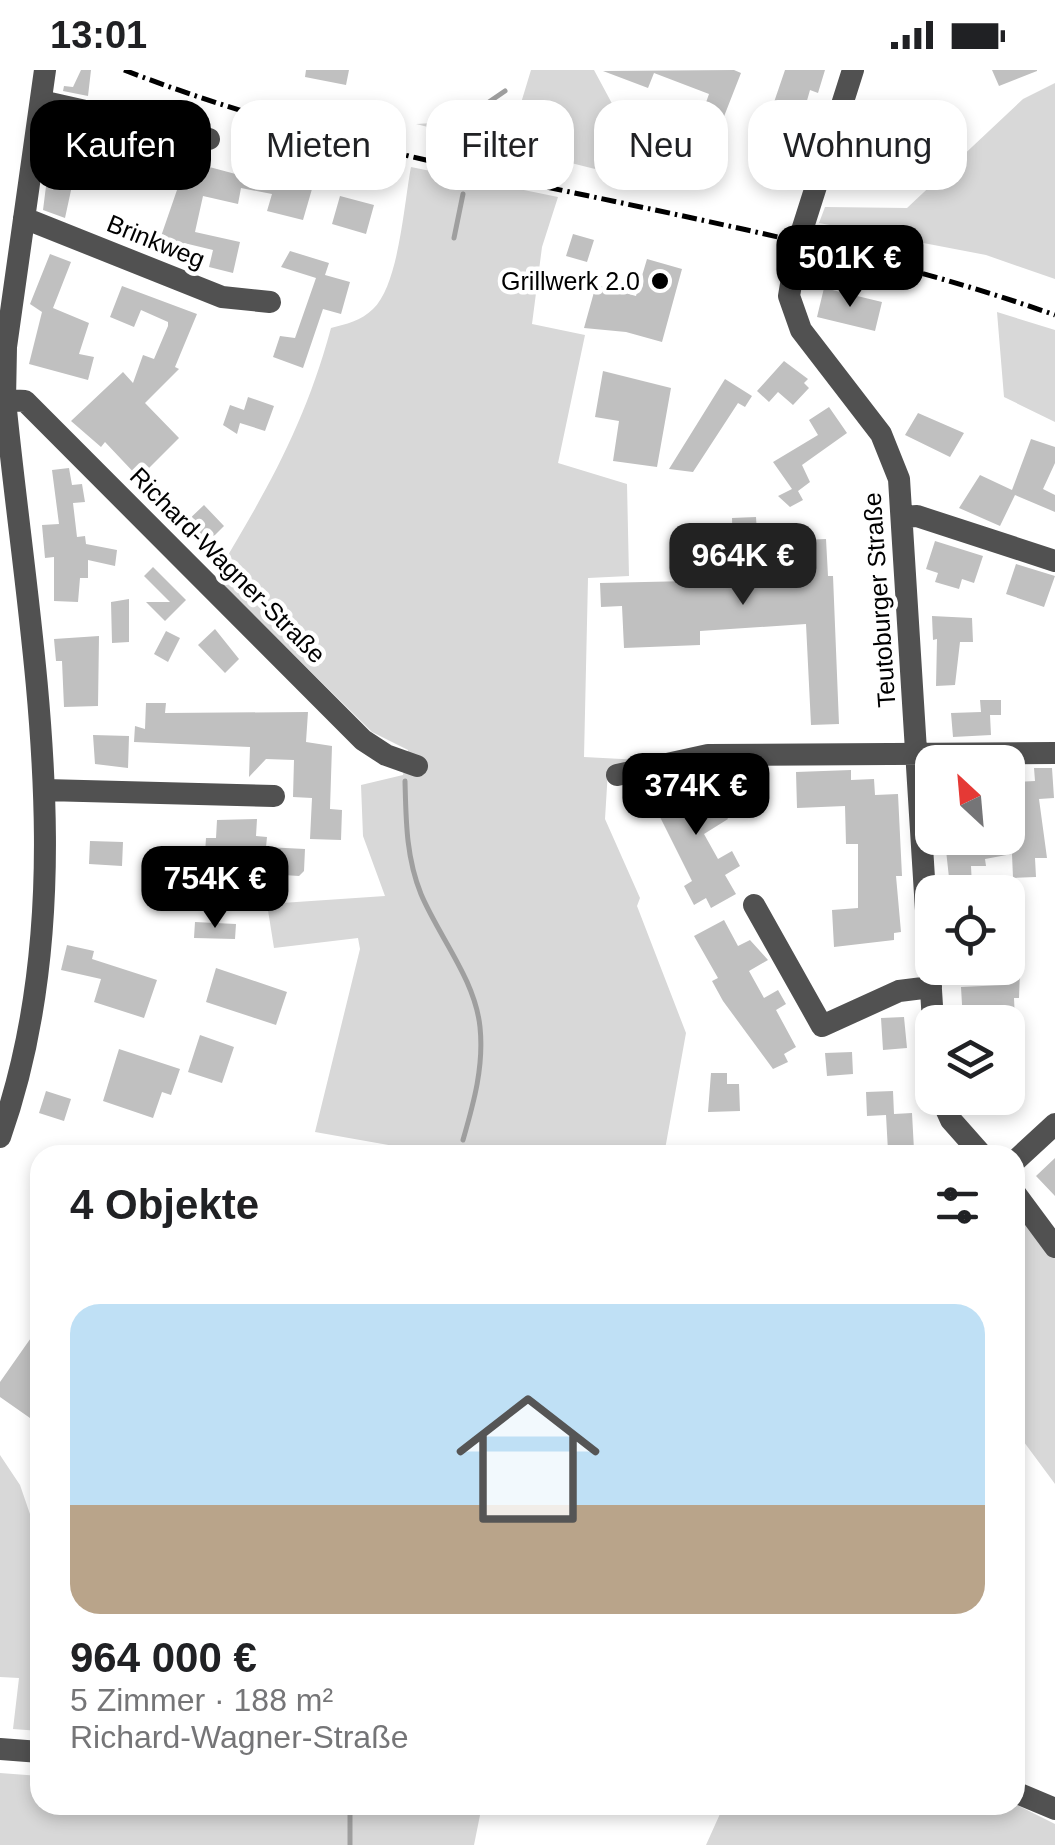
<!DOCTYPE html>
<html lang="de">
<meta charset="utf-8">
<style>
body{margin:0;font-family:Arial,sans-serif;background:#f6f6f6;color:#202124;height:100vh;display:flex;flex-direction:column;font-size:38px;white-space:nowrap}
*{box-sizing:border-box;margin:0}
p{font-size:32px;color:#757577}
.icon{flex:none;width:55px;height:55px;fill:none;stroke:currentColor;stroke-width:2;stroke-linecap:round;stroke-linejoin:round}
.map{position:relative;flex:1;overflow:hidden}
.drawer{position:absolute;left:30px;top:1075px;width:995px;height:670px;display:flex;flex-direction:column;background:#fff;border-radius:30px;box-shadow:0 5px 15px #0003}
.drawer>*{flex:none}
.banner{position:absolute;left:30px;top:30px;width:995px;height:90px;display:flex;gap:20px}
.needle{width:65px;rotate:334deg}
.tools{position:absolute;left:915px;top:675px;display:grid;gap:20px}
.tools a{display:grid;place-items:center;width:110px;height:110px;border-radius:20px;background:#fff;box-shadow:0 5px 15px #0003;font-size:50px}
.price{position:absolute;translate:-50% -85px;padding:0 22px;border-radius:20px;background:#000;color:#fff;font-size:32px;line-height:65px;filter:drop-shadow(0 2px 5px #0008)}
.price::after{content:'';position:absolute;left:50%;top:60px;width:30px;height:22px;margin-left:-15px;background:inherit;clip-path:polygon(0 0,100% 0,50% 100%)}
.price.selected{background:#222;color:#fff}
ul{padding:0;list-style:none}
li{display:grid;align-content:center;gap:20px;height:530px;padding:0 40px}
li+li{border-top:2px solid #e0e0e0}
li span{display:grid;place-items:center;height:310px;border-radius:30px;color:#555}
li>.icon{margin-inline-start:auto}
span .icon{width:180px;height:180px;fill:#fffc;stroke-width:1}
li b{font-size:42px}
h2{display:flex;justify-content:space-between;align-items:center;height:120px;padding:0 40px;font-size:42px}
.tag{padding:0 35px;border-radius:30px;background:#fff;box-shadow:0 5px 15px #0003;font-size:35px;line-height:90px}
.tag.selected{background:#000;color:#fff}
.status{display:flex;justify-content:space-between;align-items:center;height:70px;padding:0 50px;background:#fff;direction:ltr}
.status svg{height:28px;fill:currentColor}
.map>svg:first-child{display:block}
.green{fill:#d8d8d8}
.lines{fill:none;stroke-linecap:round;stroke-linejoin:round}
.stream{stroke:#9f9f9f;stroke-width:5}
.building{fill:#c0c0c0}
.minor{stroke:#515151;stroke-width:22}
.rail{stroke:#000;stroke-width:5;stroke-dasharray:15 5 2.5 5;stroke-linecap:butt}
.poi-dot{fill:#000;stroke:#fff;stroke-width:4}
.labels{text-anchor:middle;dominant-baseline:central;stroke-width:9;stroke-linejoin:round;paint-order:stroke}
.street-label{font-size:25px;fill:#000;stroke:#fff}
.poi-label{font-size:25px;fill:#000;stroke:#fff;text-anchor:end}
</style>
<div class="status"><b>13:01</b><svg viewBox="0 0 49 12"><path d="M0 12V9h3v3zM5 12V6h3v6zM10 12V3h3v9zM15 12V0h3v12zM26 1h20v11H26zM47 4h2v5h-2z"/></svg></div>
<div class="map">
<svg width="1055" height="1775" viewBox="0 0 1055 1775">
<rect width="100%" height="100%" fill="#fff"/>
<path class="green" d="M 531,0 L 594,0 L 616,41 L 595,99 L 416,54 L 469,51 L 521,33 Z
M 1055,13 L 1055,209 L 986,185 L 819,153 L 825,137 L 907,138 L 1023,29 Z
M 411,97 L 558,127 L 542,177 L 532,254 L 585,265 L 558,393 L 627,414 L 629,506 L 588,508 L 584,687 L 641,690 L 608,700 L 605,749 L 640,828 L 637,836 L 686,963 L 664,1085 L 410,1085 L 411,1079 L 315,1062 L 360,879 L 358,868 L 274,878 L 267,834 L 385,826 L 363,766 L 361,715 L 403,705 L 408,680 L 372,662 L 215,507 C 267,420 304,357 331,258 C 346,254 361,251 373,239 C 399,215 404,133 411,97 Z
M 997,242 L 1055,260 L 1055,352 L 1004,327 Z
M 1015,1133 L 1055,1187 L 1055,1414 L 1015,1360 Z
M 0,1385 L 20,1415 L 31,1447 L 40,1451 L 40,1661 L 13,1659 L 19,1608 L 0,1607 Z
M 0,1703 L 40,1706 L 40,1735 L 482,1735 L 474,1775 L 0,1775 Z
M 1015,1734 L 1055,1754 L 1055,1775 L 706,1775 L 724,1735 Z"/>
<g class="lines">
<path class="stream" d="M 475,54 L 486,34 L 505,21
M 454,168 L 463,124
M 405,711 C 406,750 406,787 421,824 C 439,867 475,909 480,957 C 484,996 474,1032 463,1070
M 454,1085 L 454,1084
M 350,1775 L 350,1735"/>
</g>
<path class="building" d="M 81,0 L 91,0 L 88,26 L 63,21 L 64,16 L 73,17 Z
M 306,0 L 349,0 L 346,15 L 305,7 Z
M 734,0 L 741,3 L 723,49 L 703,41 L 709,24 L 654,3 L 648,18 L 603,1 Z
M 785,0 L 825,0 L 818,23 L 810,20 L 788,97 L 757,82 Z
M 992,0 L 1037,0 L 1037,1 L 999,16 Z
M 868,53 L 905,67 L 909,84 L 895,95 L 857,81 Z
M 53,61 L 83,65 L 65,148 L 43,140 Z
M 128,75 L 158,82 L 149,120 L 120,113 Z
M 187,91 L 243,106 L 245,98 L 266,103 L 312,119 L 303,150 L 267,141 L 272,124 L 241,118 L 238,134 L 203,126 L 195,162 L 240,172 L 233,203 L 209,197 L 213,180 L 184,173 L 182,183 L 167,180 L 158,175 Z
M 340,126 L 374,135 L 366,164 L 332,154 Z
M 573,164 L 594,170 L 587,192 L 566,186 Z
M 290,181 L 329,193 L 325,205 L 350,212 L 341,244 L 323,239 L 303,298 L 273,287 L 280,266 L 295,268 L 316,208 L 281,197 Z
M 50,184 L 71,192 L 53,238 L 89,253 L 79,284 L 94,287 L 88,310 L 29,294 L 42,242 L 30,234 Z
M 647,189 L 682,199 L 662,272 L 626,262 L 584,258 L 596,215 L 636,226 Z
M 122,216 L 197,244 L 175,297 L 179,299 L 145,333 L 179,368 L 139,408 L 105,372 L 101,377 L 71,351 L 123,302 L 133,313 L 143,285 L 154,289 L 168,256 L 168,252 L 141,240 L 134,257 L 110,247 Z
M 824,218 L 882,232 L 875,261 L 817,247 Z
M 784,291 L 808,309 L 804,313 L 809,318 L 793,335 L 778,322 L 769,332 L 757,321 Z
M 603,301 L 671,318 L 657,397 L 613,391 L 619,351 L 595,347 Z
M 725,309 L 752,326 L 745,337 L 738,333 L 693,402 L 669,399 Z
M 248,327 L 274,336 L 265,361 L 240,353 L 237,364 L 223,355 L 230,335 L 244,340 Z
M 829,337 L 847,363 L 802,395 L 810,412 L 798,421 L 803,430 L 790,437 L 778,426 L 792,419 L 773,392 L 818,365 L 809,350 Z
M 918,343 L 964,363 L 950,387 L 905,365 Z
M 1031,369 L 1055,377 L 1055,393 L 1043,419 L 1055,425 L 1055,442 L 1015,425 L 1000,456 L 959,438 L 980,405 L 1012,420 Z
M 69,398 L 72,415 L 82,414 L 85,432 L 73,433 L 77,467 L 85,466 L 86,474 L 117,480 L 115,496 L 88,490 L 88,508 L 80,508 L 78,532 L 54,531 L 54,487 L 45,488 L 42,455 L 59,454 L 52,400 Z
M 204,435 L 224,456 L 205,475 L 184,454 Z
M 756,447 L 760,510 L 788,480 L 803,479 L 803,470 L 826,469 L 828,506 L 833,506 L 839,654 L 811,655 L 806,554 L 700,561 L 700,575 L 624,578 L 622,536 L 601,537 L 600,513 L 734,510 L 732,448 Z
M 935,471 L 983,486 L 974,513 L 962,509 L 959,519 L 935,512 L 938,503 L 926,499 Z
M 1016,494 L 1055,506 L 1044,537 L 1006,524 Z
M 153,497 L 186,530 L 165,551 L 146,532 L 170,532 L 144,506 Z
M 129,529 L 129,572 L 112,573 L 111,532 Z
M 932,546 L 972,548 L 973,572 L 960,572 L 955,615 L 936,616 L 937,569 L 933,570 Z
M 215,559 L 239,589 L 225,603 L 198,575 Z
M 166,561 L 180,568 L 168,592 L 154,584 Z
M 99,566 L 98,636 L 64,637 L 62,591 L 56,591 L 54,569 Z
M 980,630 L 1001,630 L 1001,645 L 990,645 L 991,665 L 953,667 L 951,643 L 981,642 Z
M 146,633 L 166,633 L 165,643 L 308,642 L 306,672 L 332,676 L 330,739 L 342,740 L 341,770 L 310,769 L 312,728 L 293,727 L 294,690 L 266,689 L 249,707 L 250,677 L 134,672 L 135,656 L 145,659 Z
M 93,665 L 129,666 L 128,698 L 95,694 Z
M 1034,698 L 1052,698 L 1054,728 L 1039,729 L 1047,788 L 1035,788 L 1036,807 L 1013,808 L 1012,784 L 985,789 L 986,796 L 971,796 L 972,816 L 950,817 L 946,780 L 970,779 L 969,768 L 984,768 L 984,773 L 1019,771 L 1015,712 L 1035,711 Z
M 851,700 L 851,710 L 874,709 L 875,725 L 898,724 L 902,806 L 896,806 L 901,862 L 894,863 L 894,870 L 834,877 L 832,840 L 858,838 L 858,774 L 846,774 L 845,736 L 797,738 L 796,702 Z
M 683,706 L 686,712 L 698,706 L 713,736 L 719,733 L 728,749 L 704,764 L 718,789 L 732,781 L 740,796 L 725,805 L 736,824 L 711,838 L 706,828 L 694,835 L 684,816 L 692,811 L 652,731 L 662,726 L 660,714 Z
M 257,749 L 256,766 L 267,767 L 266,777 L 305,779 L 304,801 L 299,806 L 283,805 L 282,819 L 267,818 L 268,791 L 254,790 L 255,784 L 205,783 L 206,768 L 216,768 L 217,750 Z
M 90,771 L 123,772 L 122,796 L 89,794 Z
M 724,850 L 738,876 L 750,870 L 768,890 L 749,901 L 764,928 L 778,920 L 786,934 L 776,940 L 796,977 L 784,984 L 788,992 L 773,999 L 723,931 L 712,911 L 718,908 L 694,866 Z
M 195,852 L 236,854 L 235,869 L 194,868 Z
M 67,875 L 94,881 L 92,889 L 157,910 L 144,948 L 94,932 L 101,909 L 61,900 Z
M 216,898 L 287,922 L 276,955 L 206,932 Z
M 1020,900 L 1019,928 L 1014,928 L 1015,950 L 963,952 L 961,917 L 1005,915 L 1004,902 Z
M 904,947 L 907,978 L 883,980 L 881,948 Z
M 200,965 L 234,977 L 222,1013 L 188,1002 Z
M 119,979 L 180,999 L 171,1025 L 162,1022 L 153,1048 L 103,1031 Z
M 852,982 L 853,1004 L 827,1006 L 825,983 Z
M 711,1003 L 727,1003 L 727,1014 L 739,1014 L 740,1041 L 708,1042 Z
M 46,1021 L 71,1029 L 64,1051 L 39,1043 Z
M 893,1021 L 894,1044 L 912,1043 L 914,1080 L 888,1081 L 886,1045 L 867,1046 L 866,1022 Z
M 1055,1088 L 1055,1126 L 1036,1106 Z
M 40,1255 L 40,1355 L 0,1327 L 0,1312 Z"/>
<g class="lines">
<path class="minor" d="M 853,0 L 798,173 L 789,226 L 801,260 L 881,364 L 899,409 L 933,952
M 41,31 L 209,69
M 24,148 L 222,227 L 270,232
M 5,330 L 25,331 L 363,670 L 386,685 L 417,696
M 903,447 L 917,446 L 1055,491
M 617,705 L 708,685 L 1055,683
M 45,720 L 274,726
M 754,835 L 822,956 L 899,921 L 931,917
M 941,1028 L 951,1050 L 982,1085
M 0,1067 C 84,830 29,573 5,330 L 6,277 L 45,0
M 1015,1091 L 1055,1054
M 1015,1123 L 1055,1177
M 0,1679 L 40,1682
M 1015,1722 L 1055,1739"/>
<path class="rail" d="M 124,0 C 424,116 752,138 1055,245"/>
</g>
<circle class="poi-dot" cx="660" cy="211" r="10"/>
<g class="labels">
<g class="street-label">
<text transform="translate(156 171) rotate(22)">Brinkweg</text>
<text transform="translate(228 495) rotate(45)">Richard-Wagner-Straße</text>
<text transform="translate(879 530) rotate(-94)">Teutoburger Straße</text>
</g>
<g class="poi-label">
<text x="640" y="211">Grillwerk 2.0</text>
</g>
</g>
</svg>
<div class="tools">
<a><svg class="needle" viewBox="-14 -14 28 28"><path d="M0-13l5 13h-10z" fill="#e53935"/><path d="M0 13l5-13h-10z" fill="#757577"/></svg></a>
<a><svg class="icon" aria-label="locate" viewBox="0 0 24 24"><circle cx="12" cy="12" r="6"/><path d="M12 2v4M12 18v4M2 12h4M18 12h4"/></svg></a>
<a><svg class="icon" aria-label="layers" viewBox="0 0 24 24"><path d="M12 4l9 5-9 5-9-5zM3 14l9 5 9-5"/></svg></a>
</div>
<b class="price" style="left:850px;top:240px">501K €</b>
<b class="price selected" style="left:743px;top:538px">964K €</b>
<b class="price" style="left:696px;top:768px">374K €</b>
<b class="price" style="left:215px;top:861px">754K €</b>
<div class="banner">
<a class="tag selected">Kaufen</a>
<a class="tag">Mieten</a>
<a class="tag">Filter</a>
<a class="tag">Neu</a>
<a class="tag">Wohnung</a>
</div>
<section class="drawer">
<h2>4 Objekte<svg class="icon" aria-label="filters" viewBox="0 0 24 24"><path d="M4 7h16M4 17h16"/><circle cx="9" cy="7" r="2"/><circle cx="15" cy="17" r="2"/></svg></h2>
<ul>
<li><span style="background:linear-gradient(#bfe0f5 65%,#b9a48a 0)"><svg class="icon" aria-label="home" viewBox="0 0 24 24"><path d="M3 11l9-7 9 7M6 9v11h12V9"/></svg></span><div><b>964 000 €</b><p>5 Zimmer · 188 m²</p><p>Richard-Wagner-Straße</p></div></li>
</ul>
</section>
</div>
